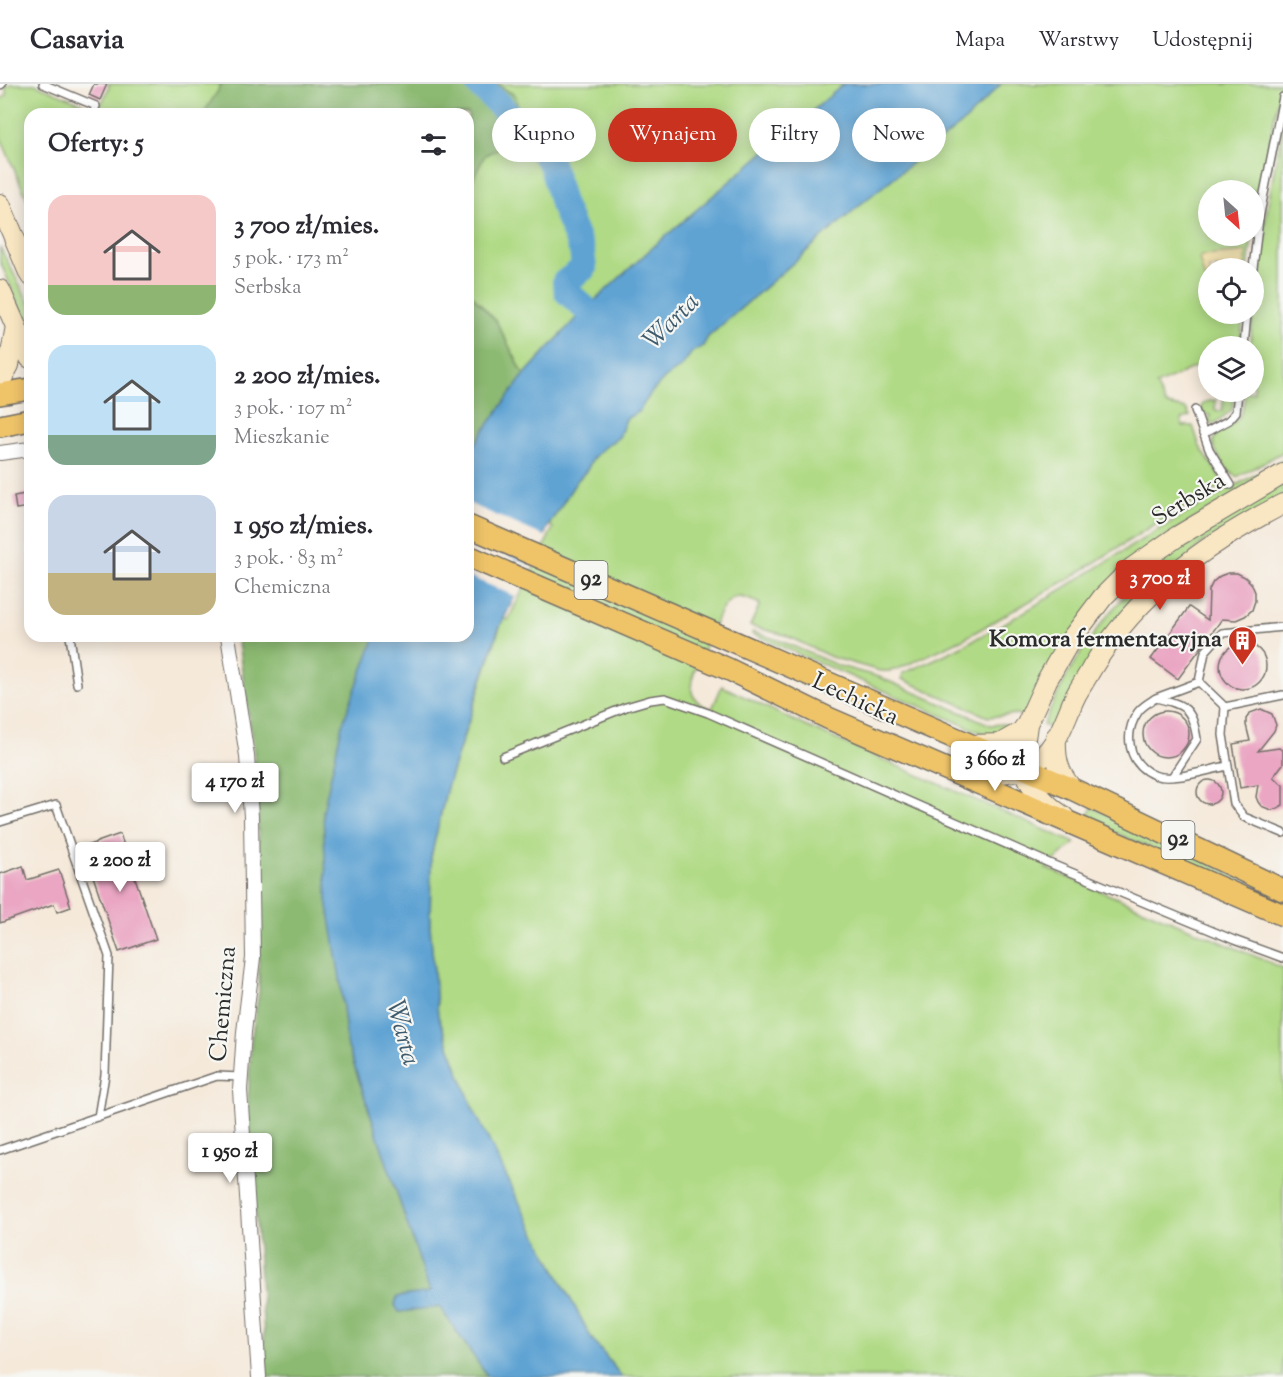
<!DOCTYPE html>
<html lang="pl">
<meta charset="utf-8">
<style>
body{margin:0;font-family:"Sorts Mill Goudy",serif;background:#f7f7f7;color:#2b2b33;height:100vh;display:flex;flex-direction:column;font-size:22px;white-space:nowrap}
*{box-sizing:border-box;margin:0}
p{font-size:20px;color:#7c7c81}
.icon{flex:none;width:33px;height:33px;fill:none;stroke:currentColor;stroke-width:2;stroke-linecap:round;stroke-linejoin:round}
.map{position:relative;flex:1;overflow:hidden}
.side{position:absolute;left:24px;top:24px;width:450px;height:534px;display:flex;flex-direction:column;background:#fff;border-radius:18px;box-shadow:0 3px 15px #0003}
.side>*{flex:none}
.hud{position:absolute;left:492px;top:24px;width:570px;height:54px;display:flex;gap:12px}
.needle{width:39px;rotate:153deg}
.controls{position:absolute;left:1198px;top:96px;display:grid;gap:12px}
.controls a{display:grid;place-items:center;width:66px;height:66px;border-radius:50%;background:#fff;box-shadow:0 3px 15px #0003;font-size:30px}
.price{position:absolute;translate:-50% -51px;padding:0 14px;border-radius:6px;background:#fff;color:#222;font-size:20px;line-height:39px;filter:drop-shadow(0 2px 3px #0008)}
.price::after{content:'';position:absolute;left:50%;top:36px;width:18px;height:14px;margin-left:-9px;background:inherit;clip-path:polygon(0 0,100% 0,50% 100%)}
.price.selected{background:#c8321e;color:#fff}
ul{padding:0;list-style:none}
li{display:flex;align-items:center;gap:18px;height:150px;padding:0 24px}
li span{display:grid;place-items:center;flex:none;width:168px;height:120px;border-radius:18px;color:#555}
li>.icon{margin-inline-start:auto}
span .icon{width:72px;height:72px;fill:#fffc;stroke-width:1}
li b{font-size:26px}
h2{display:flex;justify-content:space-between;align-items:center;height:72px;padding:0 24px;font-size:26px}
.pill{padding:0 21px;border-radius:27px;background:#fff;box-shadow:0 3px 15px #0003;font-size:21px;line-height:54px}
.pill.selected{background:#c8321e;color:#fff}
header{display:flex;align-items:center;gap:36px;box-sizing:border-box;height:84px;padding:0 30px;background:#fff;border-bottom:2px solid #e1e1e2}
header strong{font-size:28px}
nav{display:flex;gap:33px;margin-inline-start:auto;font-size:21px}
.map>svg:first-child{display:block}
.green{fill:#b0da85;stroke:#6e8258;stroke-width:1.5}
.forest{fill:#8cba72;stroke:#5c724e;stroke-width:1.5}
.sand{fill:#eeda9e;stroke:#8c8264;stroke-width:1.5}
.water{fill:#5ea3d3;stroke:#44677f;stroke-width:1.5}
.pier{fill:#f5e9da}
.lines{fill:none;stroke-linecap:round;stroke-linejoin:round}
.river{stroke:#5ea3d3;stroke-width:26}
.building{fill:#eaa6c3}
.lane-casing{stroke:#726e68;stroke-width:10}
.street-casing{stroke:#726e68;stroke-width:16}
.secondary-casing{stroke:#726e68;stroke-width:22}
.primary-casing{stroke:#726e68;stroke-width:24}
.lane{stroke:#fff;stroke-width:7}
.street{stroke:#fff;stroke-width:14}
.secondary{stroke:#f9e7c3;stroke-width:20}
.primary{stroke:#efc469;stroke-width:21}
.labels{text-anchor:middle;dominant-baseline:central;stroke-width:4.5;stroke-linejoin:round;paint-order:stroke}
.shield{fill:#f6f6f2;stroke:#686867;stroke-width:1.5}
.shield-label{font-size:22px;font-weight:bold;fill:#2b2b2b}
.street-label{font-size:24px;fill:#2b2b2b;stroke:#f6f6f2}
.poi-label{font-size:24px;font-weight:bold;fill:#2b2b2b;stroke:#f6f6f2;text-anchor:end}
.water-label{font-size:26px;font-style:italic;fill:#3f5b6e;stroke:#f6f6f2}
</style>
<header>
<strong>Casavia</strong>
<nav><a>Mapa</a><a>Warstwy</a><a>Udostępnij</a></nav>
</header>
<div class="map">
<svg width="1283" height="1293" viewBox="0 0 1283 1293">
<rect width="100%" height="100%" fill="#f6f6f2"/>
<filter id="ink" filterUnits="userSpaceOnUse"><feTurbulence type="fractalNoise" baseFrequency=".0167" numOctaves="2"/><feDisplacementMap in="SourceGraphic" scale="12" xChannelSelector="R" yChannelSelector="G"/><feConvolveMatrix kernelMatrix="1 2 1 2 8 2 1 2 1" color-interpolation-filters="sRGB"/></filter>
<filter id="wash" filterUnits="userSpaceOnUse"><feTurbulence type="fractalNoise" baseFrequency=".008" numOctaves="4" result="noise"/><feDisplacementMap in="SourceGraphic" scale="24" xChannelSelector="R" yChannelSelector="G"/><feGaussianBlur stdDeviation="1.35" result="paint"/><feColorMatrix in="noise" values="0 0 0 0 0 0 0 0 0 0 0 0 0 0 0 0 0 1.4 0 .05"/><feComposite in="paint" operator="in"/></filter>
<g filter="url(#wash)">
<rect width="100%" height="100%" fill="#f5e9da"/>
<path class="green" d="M 11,0 L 35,0 L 82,19 L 88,30 L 30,30 L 30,122 L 0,52 L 0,16 L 7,11 L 5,3 Z
M 108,0 L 844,0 L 653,163 L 579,231 L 524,291 L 496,237 L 468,207 L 468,30 L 97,30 L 109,3 Z
M 1001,0 L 1281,0 L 1254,138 L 1254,106 L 1209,106 L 1209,152 L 1252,152 L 1248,184 L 1209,184 L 1209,230 L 1243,230 L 1240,262 L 1209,262 L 1209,284 L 1197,282 L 1156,301 L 1166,321 L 1186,325 L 1190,332 L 1181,336 L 1183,342 L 1193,342 L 1200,363 L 1222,396 L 1222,402 L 1150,443 L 1072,493 L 965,554 L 898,585 L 889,587 L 880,587 L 831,573 L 785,551 L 750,542 L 760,520 C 740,511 733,508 720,528 C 714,541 708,554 703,567 C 693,590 679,615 712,625 L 722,602 L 803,641 L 1075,759 L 1046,784 L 1283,884 L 1283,1293 L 622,1293 L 592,1255 L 522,1124 L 472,1022 L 438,932 L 430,843 L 431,773 L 447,703 L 503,534 L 508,536 L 553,444 L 549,441 L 576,398 L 587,386 L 593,374 L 603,364 L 619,353 L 626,335 L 639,327 L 651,309 L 665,294 L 681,283 L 692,268 L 703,262 L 708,253 L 862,119 L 966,36 Z
M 1283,38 L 1283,368 L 1237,393 C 1225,386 1216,371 1213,358 C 1218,344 1232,344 1239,333 C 1244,326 1244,316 1245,308 L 1254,308 L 1254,262 L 1250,262 L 1260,164 Z
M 0,163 L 30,221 L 30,248 L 0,177 Z
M 1225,308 L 1235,308 L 1232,326 L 1215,339 L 1209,339 L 1210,331 L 1204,330 L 1201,323 L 1205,318 L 1216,316 L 1215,326 L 1222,327 Z
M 1283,375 L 1283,381 L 1147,464 L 1022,633 L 1017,630 L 988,633 L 902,595 L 903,589 C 991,553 1070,500 1151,450 C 1194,424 1239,400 1283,375 Z
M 1283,399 L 1283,412 L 1199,461 L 1052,645 L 1043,641 C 1072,572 1117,509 1178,464 C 1210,439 1248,420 1283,399 Z
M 753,548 L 781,557 L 839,582 L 879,593 L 991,641 L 1004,640 L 1015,643 C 1004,650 995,653 982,649 L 752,550 Z
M 1092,723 L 1283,815 L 1283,821 L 1086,736 Z"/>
<path class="forest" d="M 220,0 L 497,0 L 516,12 L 521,53 L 485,71 L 468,105 L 468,30 L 337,30 L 335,25 L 320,30 L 203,30 L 218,7 Z
M 468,207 L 496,237 L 524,291 L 468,371 Z
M 237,552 L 376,552 L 340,895 L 347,960 L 430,1208 L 397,1213 L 395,1221 L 399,1228 L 440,1223 L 488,1293 L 267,1293 L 248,1022 L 251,957 L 259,908 L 258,732 L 254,668 Z"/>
<path class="sand" d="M 1246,168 L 1245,184 L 1209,184 L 1208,217 L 1207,203 L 1199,175 L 1201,172 Z"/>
<path class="water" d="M 844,0 L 1001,0 L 966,36 L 862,119 L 708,253 L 703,262 L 692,268 L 681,283 L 665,294 L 651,309 L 639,327 L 626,335 L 619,353 L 603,364 L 593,374 L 587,386 L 576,398 L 549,441 L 497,549 L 447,703 L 431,773 L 430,843 L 438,932 L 472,1022 L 522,1124 L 592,1255 L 622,1293 L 488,1293 L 440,1223 L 399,1228 L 395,1221 L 397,1213 L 430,1208 L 347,960 L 340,895 L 327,816 L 323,728 L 342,641 L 375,552 L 468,552 L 468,371 L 482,349 L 524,291 L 579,231 L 653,163 Z"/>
<path class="pier" d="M 468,419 L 546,453 L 533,480 L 468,452 Z
M 468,454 L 532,482 L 517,513 L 468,492 Z"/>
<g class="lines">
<path class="river" d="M 478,0 L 522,43 L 551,79 L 562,119 L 582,167 L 584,184 L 565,198 L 567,208 L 586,225 L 605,252"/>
</g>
<g id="blocks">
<path class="building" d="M 94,0 L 107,0 L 100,16 L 89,11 Z
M 30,409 L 30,423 L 16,425 L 14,412 Z
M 1228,489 L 1237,489 L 1245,493 L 1251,499 L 1255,508 L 1255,517 L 1252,526 L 1245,532 L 1236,536 L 1222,535 L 1178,595 L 1151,575 L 1189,523 L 1208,536 L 1209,506 L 1213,498 L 1220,492 Z
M1220 582a23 23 0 1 1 46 0a23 23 0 1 1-46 0Z
M 1261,625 L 1272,630 L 1276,641 L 1274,647 L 1258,667 L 1279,664 L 1283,667 L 1283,680 L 1273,693 L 1283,701 L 1283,721 L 1276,725 L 1271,726 L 1261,722 L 1258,718 L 1256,713 L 1258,701 L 1240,704 L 1233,660 L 1250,657 L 1246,641 L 1246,635 L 1250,629 Z
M1143 650a23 23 0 1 1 46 0a23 23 0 1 1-46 0Z
M1197 708a12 12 0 1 1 24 0a12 12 0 1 1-24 0Z
M 120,750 L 156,855 L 119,868 L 83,763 Z
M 23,782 L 27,796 L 59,786 L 71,823 L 57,828 L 54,820 L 0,839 L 0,790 Z"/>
</g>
</g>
<g filter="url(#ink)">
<use href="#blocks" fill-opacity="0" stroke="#726e68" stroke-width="1.5"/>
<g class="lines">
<defs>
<path id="lane" d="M 43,0 L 96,22 L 93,30
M 0,1 L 2,0
M 1253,184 L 1259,135 L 1283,13
M 1244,262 L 1247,230
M 1195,326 L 1209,365 L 1231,401
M 1203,350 L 1229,336 L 1236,328 L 1238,308
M 70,552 L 77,600
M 1199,598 L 1205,568 L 1222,549 L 1283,543
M 1283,611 L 1225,623 L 1223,651 L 1234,720 L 1244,733 L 1283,749
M 1156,614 L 1199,598 L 1225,623
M 503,673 L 626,623 L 650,616 L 665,614 L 708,629 L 1049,779 L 1234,856 L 1283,874
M 1172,693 L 1197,655 C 1192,624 1186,621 1156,614 C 1150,618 1142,622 1138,628 C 1123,650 1128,680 1154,691 C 1171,698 1208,686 1227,682
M 0,738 L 56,721 L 109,872 L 105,991 L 98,1033
M 0,1066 L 217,992 L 241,993"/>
<path id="street" d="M 0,369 L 30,365
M 228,552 L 247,672 L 251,733 L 253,874 L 244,948 L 240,1006 L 259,1293"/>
<path id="secondary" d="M 0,120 L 30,191
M 0,206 L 30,274
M 0,298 L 9,281 L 16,242
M 1027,640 C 1026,651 1023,662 1023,673 C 1023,698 1044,720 1064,733
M 1056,653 C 1055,675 1058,688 1072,705
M 972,661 L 1000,660 L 1021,648 L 1027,640 L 1047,596 L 1069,558 L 1103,513 L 1132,484 L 1178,452 L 1283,390
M 958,690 C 986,690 1017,693 1041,674 C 1059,659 1066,631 1076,611 C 1081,602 1087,593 1092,584 C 1137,509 1207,459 1283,420"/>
<path id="primary" d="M 0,310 L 30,305
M 0,342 L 30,336
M 468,442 L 1072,705 L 1283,806
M 468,472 L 728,585 L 828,634 L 1283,831"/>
</defs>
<use href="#lane" class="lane-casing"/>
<use href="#street" class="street-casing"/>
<use href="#secondary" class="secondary-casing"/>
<use href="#primary" class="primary-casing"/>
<use href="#lane" class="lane"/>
<use href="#street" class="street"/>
<use href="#secondary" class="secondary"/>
<use href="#primary" class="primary"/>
</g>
</g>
<defs>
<symbol id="building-pin" viewBox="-11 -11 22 30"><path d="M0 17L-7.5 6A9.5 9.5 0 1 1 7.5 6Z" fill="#c8321e" stroke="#f6f6f2"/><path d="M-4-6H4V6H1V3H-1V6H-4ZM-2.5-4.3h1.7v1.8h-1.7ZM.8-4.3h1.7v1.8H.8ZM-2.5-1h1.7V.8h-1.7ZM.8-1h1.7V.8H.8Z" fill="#fff"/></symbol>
</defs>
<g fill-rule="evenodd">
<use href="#building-pin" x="1226" y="540" width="33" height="45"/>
</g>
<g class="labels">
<g class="shield">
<rect x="574.5" y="477" width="33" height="38" rx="4.5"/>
<rect x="1161.5" y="737" width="33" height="38" rx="4.5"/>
</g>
<g class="shield-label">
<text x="591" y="496">92</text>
<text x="1178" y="756">92</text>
</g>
<g class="street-label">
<text transform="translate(1189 416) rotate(-31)">Serbska</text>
<text transform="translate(855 616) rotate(25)">Lechicka</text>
<text transform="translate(224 920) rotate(-85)">Chemiczna</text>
</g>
<g class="poi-label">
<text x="1222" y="556">Komora fermentacyjna</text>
</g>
<g class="water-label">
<text transform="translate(672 238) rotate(-45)">Warta</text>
<text transform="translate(402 949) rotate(75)">Warta</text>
</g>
</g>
</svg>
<div class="controls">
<a><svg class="needle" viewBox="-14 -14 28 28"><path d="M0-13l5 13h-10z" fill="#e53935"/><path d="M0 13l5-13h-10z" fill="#7c7c81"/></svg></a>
<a><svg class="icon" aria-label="locate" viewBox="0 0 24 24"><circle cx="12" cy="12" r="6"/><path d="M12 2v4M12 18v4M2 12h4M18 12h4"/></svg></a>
<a><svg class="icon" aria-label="layers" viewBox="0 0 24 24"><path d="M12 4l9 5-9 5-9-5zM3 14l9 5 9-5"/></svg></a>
</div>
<b class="price selected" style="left:1160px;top:527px">3 700 zł</b>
<b class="price" style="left:995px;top:708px">3 660 zł</b>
<b class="price" style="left:235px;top:730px">4 170 zł</b>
<b class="price" style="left:120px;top:809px">2 200 zł</b>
<b class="price" style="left:230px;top:1100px">1 950 zł</b>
<div class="hud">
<a class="pill">Kupno</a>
<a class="pill selected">Wynajem</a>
<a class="pill">Filtry</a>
<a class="pill">Nowe</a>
</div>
<section class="side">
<h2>Oferty: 5<svg class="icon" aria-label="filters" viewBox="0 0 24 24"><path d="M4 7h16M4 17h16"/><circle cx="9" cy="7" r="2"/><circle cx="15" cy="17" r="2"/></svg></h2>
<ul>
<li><span style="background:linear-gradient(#f6c9c9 75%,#8fb573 0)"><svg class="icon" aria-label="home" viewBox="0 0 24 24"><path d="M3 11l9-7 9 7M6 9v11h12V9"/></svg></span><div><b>3 700 zł/mies.</b><p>5 pok. · 173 m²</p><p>Serbska</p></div></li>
<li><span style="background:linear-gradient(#bfe0f5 75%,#7fa58c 0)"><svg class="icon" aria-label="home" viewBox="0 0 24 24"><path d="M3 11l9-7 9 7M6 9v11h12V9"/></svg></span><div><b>2 200 zł/mies.</b><p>3 pok. · 107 m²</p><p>Mieszkanie</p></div></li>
<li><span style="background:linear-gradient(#c9d6e8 65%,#c2b280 0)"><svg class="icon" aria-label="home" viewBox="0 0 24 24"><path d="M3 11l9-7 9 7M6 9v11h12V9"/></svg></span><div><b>1 950 zł/mies.</b><p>3 pok. · 83 m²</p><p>Chemiczna</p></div></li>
</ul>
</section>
</div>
